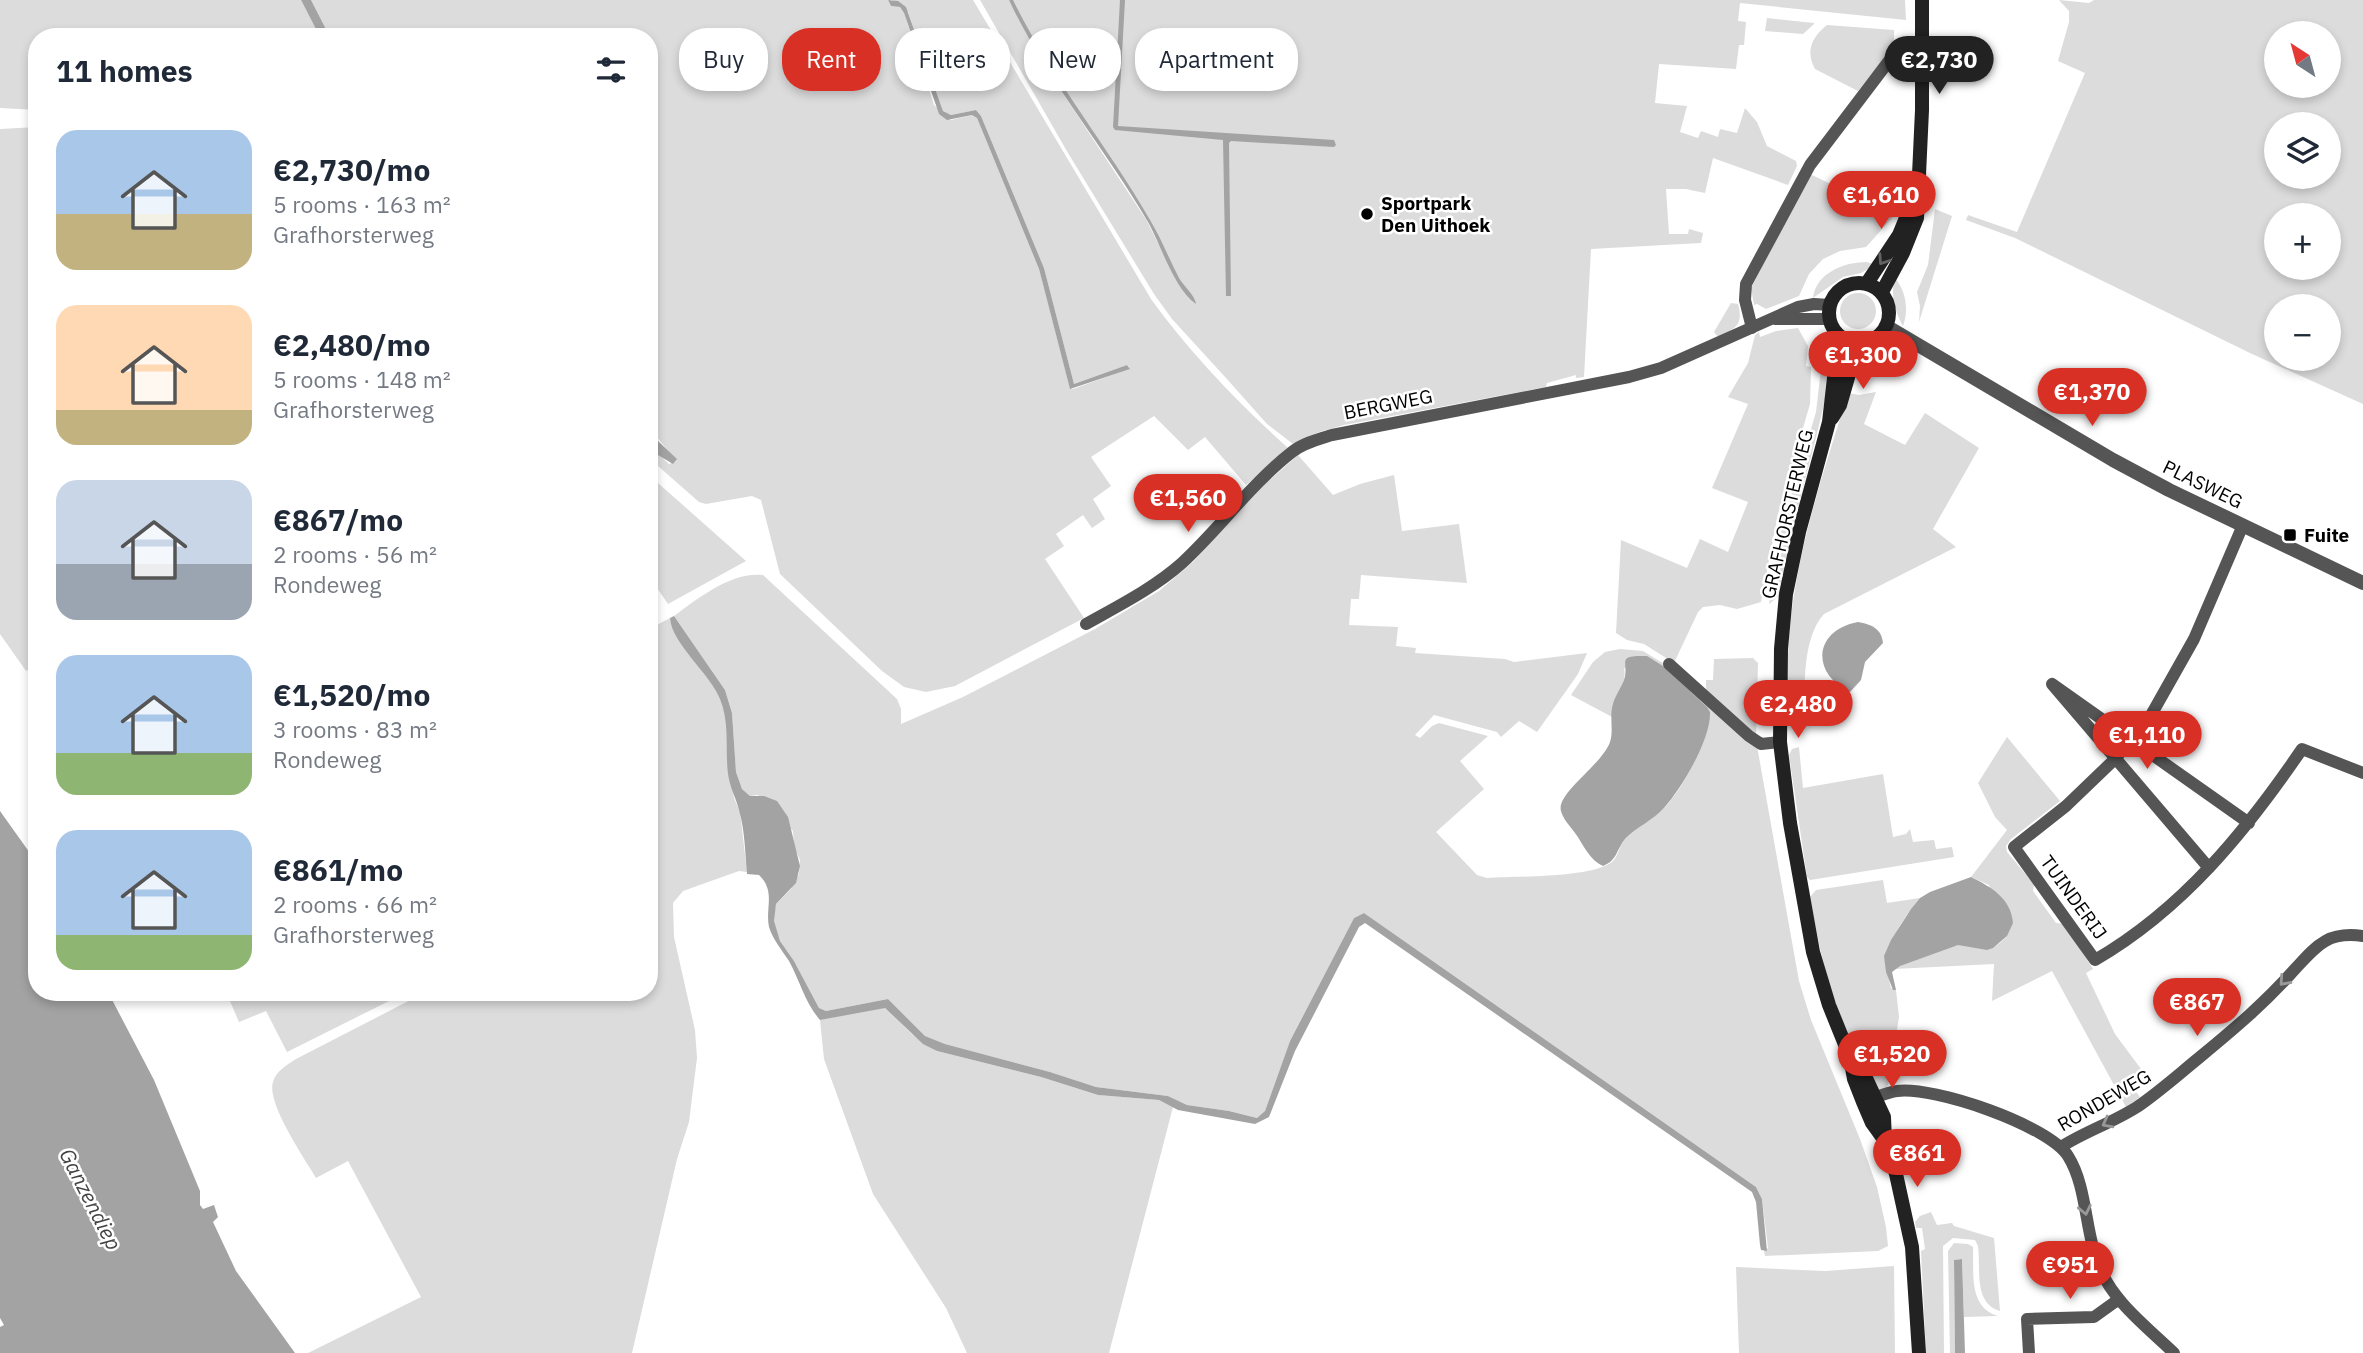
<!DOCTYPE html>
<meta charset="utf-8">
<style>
body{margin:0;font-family:"IBM Plex Sans",sans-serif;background:#f6f6f7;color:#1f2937;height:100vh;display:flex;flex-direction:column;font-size:26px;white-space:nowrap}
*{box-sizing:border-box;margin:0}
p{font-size:23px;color:#747a83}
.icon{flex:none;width:38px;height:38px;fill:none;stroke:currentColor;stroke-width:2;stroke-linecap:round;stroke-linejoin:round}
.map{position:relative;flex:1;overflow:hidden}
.panel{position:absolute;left:28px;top:28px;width:630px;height:973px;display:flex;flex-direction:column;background:#fff;border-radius:28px;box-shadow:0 4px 10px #0003}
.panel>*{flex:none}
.top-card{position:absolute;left:679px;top:28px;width:665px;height:63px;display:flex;gap:14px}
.needle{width:46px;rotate:324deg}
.tools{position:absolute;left:2264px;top:21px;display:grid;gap:14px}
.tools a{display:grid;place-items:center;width:77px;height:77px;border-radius:50%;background:#fff;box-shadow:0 4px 10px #0003;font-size:35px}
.price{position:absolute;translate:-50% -60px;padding:0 16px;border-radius:24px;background:#d93025;color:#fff;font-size:23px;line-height:46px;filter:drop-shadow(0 2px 4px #0008)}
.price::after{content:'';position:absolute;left:50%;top:42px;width:21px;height:16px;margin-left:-10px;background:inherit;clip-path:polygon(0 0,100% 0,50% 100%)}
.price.on{background:#222;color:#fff}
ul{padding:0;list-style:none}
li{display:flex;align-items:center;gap:21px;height:175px;padding:0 28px}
li span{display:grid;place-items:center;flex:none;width:196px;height:140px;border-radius:21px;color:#555}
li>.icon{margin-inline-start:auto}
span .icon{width:84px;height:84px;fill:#fffc;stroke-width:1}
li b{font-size:30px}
h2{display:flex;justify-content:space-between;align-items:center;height:84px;padding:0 28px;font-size:30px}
.pill{padding:0 24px;border-radius:28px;background:#fff;box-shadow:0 4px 10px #0003;font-size:24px;line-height:63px}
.pill.on{background:#d93025;color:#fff}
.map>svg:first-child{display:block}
.green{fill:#dcdcdc;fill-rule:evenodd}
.water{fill:#a3a3a3}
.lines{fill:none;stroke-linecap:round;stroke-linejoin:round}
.minor{stroke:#555;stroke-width:12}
.tertiary{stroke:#555;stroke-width:14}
.secondary{stroke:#222;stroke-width:14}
.oneway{stroke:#646464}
.oneway2{stroke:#999}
.poi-dot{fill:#000;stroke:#fff;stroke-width:2.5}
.labels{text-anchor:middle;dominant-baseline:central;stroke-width:5;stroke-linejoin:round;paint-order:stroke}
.poi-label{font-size:19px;font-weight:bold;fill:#000;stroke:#fff;text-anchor:start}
.street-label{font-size:19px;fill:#000;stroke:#fff}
.water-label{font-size:21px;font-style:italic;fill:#444;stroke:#fff}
</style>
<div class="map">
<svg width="2363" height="1353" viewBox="0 0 2363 1353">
<rect width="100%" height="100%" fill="#fff"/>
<path class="green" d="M 0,0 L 301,0 L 320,37 L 37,37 L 37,110 L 0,108 Z
M 311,0 L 888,0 L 891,6 L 900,7 L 904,13 L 934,105 L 951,120 L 972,115 L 977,118 L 1039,269 L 1070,388 L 1073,389 L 1129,369 L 1129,367 L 1127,365 L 1074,384 L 1044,268 L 981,116 L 976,110 L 951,115 L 943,111 L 908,12 L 893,0 L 973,0 L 1151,299 C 1190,353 1238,403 1288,448 L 1246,485 L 1205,437 L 1188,450 L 1154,416 L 1091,457 L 1111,486 L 1093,499 L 1105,519 L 1092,528 L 1083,515 L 1056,534 L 1064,546 L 1045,559 L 1084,618 L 955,686 L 926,692 L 904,687 L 882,671 L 780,574 L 761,500 L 752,496 L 706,504 L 699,502 L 649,458 L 649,445 L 669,464 L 676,461 L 649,427 L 649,37 L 330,37 Z
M 980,0 L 1009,0 L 1019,19 L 1012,0 L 1905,0 L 1906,20 L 1740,3 L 1738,21 L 1746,22 L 1744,45 L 1739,45 L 1736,69 L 1659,64 L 1655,103 L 1687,106 L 1680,132 L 1698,138 L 1701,131 L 1718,137 L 1720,129 L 1737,133 L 1745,108 L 1757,122 L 1767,146 L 1796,161 L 1797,166 L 1788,185 L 1713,158 L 1705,193 L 1686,189 L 1666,189 L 1669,234 L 1688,234 L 1689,229 L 1703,233 L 1701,243 L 1591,249 L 1584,377 L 1576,378 L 1576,375 L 1547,383 L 1546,387 L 1344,425 L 1319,432 L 1293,444 L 1267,424 L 1226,378 L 1172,319 L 1154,294 L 1068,153 ZM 1022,26 L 1156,232 L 1177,282 L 1147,221 L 1062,92 Z
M 2059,0 L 2089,3 L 2094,0 L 2363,0 L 2363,404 L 2252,354 L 2015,238 L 1966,220 L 1968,215 L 2017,232 L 2085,73 L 2058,61 L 2069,22 L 2069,11 ZM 2329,33 L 2329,86 L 2277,86 L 2277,33 ZM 2329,124 L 2329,177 L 2277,177 L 2277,124 ZM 2277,215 L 2329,215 L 2329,268 L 2277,268 ZM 2329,306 L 2329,359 L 2277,359 L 2277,306 Z
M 1767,18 L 1814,23 L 1814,24 L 1803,34 L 1765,31 Z
M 1827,25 L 1894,30 L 1894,46 L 1858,91 L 1815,69 C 1805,51 1812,37 1827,25 Z
M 37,127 L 37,665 L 26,671 L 0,634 L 0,129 Z
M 1810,174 L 1893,214 L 1893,217 L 1866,247 L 1840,251 L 1823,259 L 1809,274 L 1799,296 L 1766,309 L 1757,304 L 1754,305 L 1751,288 Z
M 1935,209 L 1952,216 L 1919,322 L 1920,306 L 1917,292 L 1928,265 Z
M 1867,262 L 1875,265 L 1861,273 L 1843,277 L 1813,298 C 1816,273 1844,262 1867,262 Z
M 1895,278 C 1906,291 1909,310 1903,326 C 1895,312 1890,294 1895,278 Z
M1840 311a18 18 0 1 1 36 0a18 18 0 1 1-36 0Z
M 1731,303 L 1738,304 C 1744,325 1735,329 1718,337 L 1714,332 Z
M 1798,328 L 1808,346 L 1806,366 L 1811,367 L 1810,404 L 1778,514 L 1761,602 L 1737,609 L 1720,605 L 1703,607 L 1698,612 L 1674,663 L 1644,644 L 1627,640 L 1616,633 L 1621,540 L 1687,568 L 1700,539 L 1728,552 L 1748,502 L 1712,488 L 1748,404 L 1728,397 L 1748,363 L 1755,335 L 1759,332 L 1760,337 L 1776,331 Z
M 1821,369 L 1831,370 C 1817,446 1791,520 1779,596 L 1769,604 L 1779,540 L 1816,412 Z
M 1876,392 L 1864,424 L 1905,445 L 1925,413 L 1979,448 L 1933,529 L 1956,547 L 1824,614 C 1801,640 1806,686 1803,719 L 1798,723 L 1787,723 C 1787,678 1787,634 1795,589 C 1806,522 1828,458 1848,393 L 1859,395 Z
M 1298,455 L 1333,495 L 1360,484 L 1394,475 L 1402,531 L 1459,524 L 1467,583 L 1361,575 L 1359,599 L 1351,599 L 1349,625 L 1398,627 L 1396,646 L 1416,648 L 1415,653 L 1505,659 L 1514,662 L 1587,653 L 1578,674 L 1537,732 L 1519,721 L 1501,737 L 1497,732 L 1434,715 L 1415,735 L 1420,738 L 1432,726 L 1439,723 L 1488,736 L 1460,761 L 1484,789 L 1436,832 L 1477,875 L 1487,878 C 1518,876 1583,878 1609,864 C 1618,859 1618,849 1623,842 C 1632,830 1649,821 1661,811 C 1683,791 1707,741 1710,712 L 1694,695 L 1624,668 C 1628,685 1612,699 1612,717 L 1571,695 L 1593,662 L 1605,652 L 1620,649 L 1643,651 L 1666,665 L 1757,746 L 1799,981 L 1811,1020 L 1860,1139 L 1877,1187 L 1886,1227 L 1888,1246 L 1878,1251 L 1765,1256 L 1764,1251 L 1768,1248 L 1762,1199 L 1756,1187 L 1364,913 L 1354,918 L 1290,1041 L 1265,1111 L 1257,1118 L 1229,1111 L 1187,1105 L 1168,1096 L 1096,1087 L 1050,1072 L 945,1044 L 925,1036 L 888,999 L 826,1011 L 819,1008 L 794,961 L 780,941 L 773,921 L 776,904 L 791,889 L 799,874 L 800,860 L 794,846 L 793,831 L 758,795 L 750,796 L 742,789 L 736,772 L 732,713 L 725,690 L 674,616 C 699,598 730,572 763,575 L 897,699 L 901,709 L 901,724 L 963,697 L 1095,629 L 1159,591 L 1193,562 L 1264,485 Z
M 649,475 L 746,561 L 668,604 L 649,576 Z
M 670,618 C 671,641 708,674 719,695 C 730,718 731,771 734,798 L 740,812 L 747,872 L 739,871 L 683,891 L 673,903 L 674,937 L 695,1030 L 697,1058 L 689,1122 L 677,1159 L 632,1353 L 308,1353 L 421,1297 L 348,1161 L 316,1178 C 305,1159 266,1103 273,1082 C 276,1071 287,1065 296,1059 L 426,992 L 649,992 L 649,629 Z
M 1753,658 L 1758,663 L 1756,736 L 1706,691 L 1706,680 L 1713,680 L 1714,659 Z
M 2007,737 L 2060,801 L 2011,839 L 2006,846 L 2007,852 L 2034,884 L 2033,891 L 2056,923 L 2064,924 L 2093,969 L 2086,973 L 2115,1034 L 2147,1077 L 2133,1088 L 2140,1097 L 2126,1107 L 2052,971 L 1992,1001 L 1994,964 L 1894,969 C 1911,959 1937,949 1957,945 C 1982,940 1983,962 2007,936 L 1989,885 L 1971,877 L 2007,830 L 1995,817 L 1978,783 Z
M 1799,747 L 1803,788 L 1883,774 L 1893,837 L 1906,834 L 1910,829 L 1913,842 L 1934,840 L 1936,849 L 1952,847 L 1954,857 L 1810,880 L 1807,877 L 1789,755 L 1792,749 Z
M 1883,880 L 1887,903 L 1920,898 C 1897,926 1880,952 1891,988 L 1896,990 L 1899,1017 L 1888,1085 L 1886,1089 L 1878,1092 C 1867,1071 1855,1050 1845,1029 C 1827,986 1818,942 1810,897 L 1816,890 Z
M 226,992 L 407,992 L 287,1052 L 266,1011 L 239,1022 Z
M 881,1007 L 885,1008 L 913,1035 L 937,1051 L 1041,1077 L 1098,1095 L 1159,1100 L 1173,1107 L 1109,1353 L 967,1353 L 946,1308 L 873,1194 L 824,1059 L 820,1020 Z
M 1931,1212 L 1937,1225 L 1952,1223 L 1954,1226 L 1994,1238 L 2000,1311 C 1973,1303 1981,1269 1978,1246 L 1975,1240 L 1953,1238 L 1943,1246 L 1944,1353 L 1926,1353 L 1921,1251 L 1925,1249 L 1922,1228 L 1916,1228 L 1915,1222 L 1920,1216 Z
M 1954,1243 L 1968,1244 L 1973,1247 C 1974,1273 1968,1307 1998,1316 L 1964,1317 L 1962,1259 L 1954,1260 L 1955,1353 L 1950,1353 L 1948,1251 Z
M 1894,1266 L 1895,1353 L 1739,1353 L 1736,1267 L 1825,1271 Z"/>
<path class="water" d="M 301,0 L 311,0 L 330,37 L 320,37 Z
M 888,0 L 898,1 L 906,7 L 943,111 L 951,115 L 976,110 L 981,116 L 1044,268 L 1074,384 L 1127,365 L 1130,369 L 1070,389 L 1039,269 L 977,118 L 972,115 L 947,120 L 939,114 L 904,13 L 900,7 L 891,6 Z
M 1009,0 L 1013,0 C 1051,78 1107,145 1150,220 C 1161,238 1169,259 1179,278 C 1184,287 1195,295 1196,304 C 1174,289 1161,245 1148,222 C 1104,147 1046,79 1009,0 Z
M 1120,0 L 1125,0 L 1118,126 L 1334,140 L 1336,145 L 1334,147 L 1231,141 L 1229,143 L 1231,296 L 1226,296 L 1223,140 L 1115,130 L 1113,127 Z
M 649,427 L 659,442 L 677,459 L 673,464 L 658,455 L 649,445 Z
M 674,616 L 725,690 L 732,713 L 736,772 L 742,789 L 750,796 L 764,796 L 777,801 L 788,817 L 800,866 L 796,883 L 776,904 L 774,921 L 780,941 L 794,961 L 819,1008 L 826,1011 L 888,999 L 925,1036 L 945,1044 L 1050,1072 L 1096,1087 L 1168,1096 L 1187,1105 L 1229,1111 L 1257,1118 L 1265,1111 L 1290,1041 L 1354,918 L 1364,913 L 1756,1187 L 1762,1199 L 1767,1251 L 1761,1250 L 1760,1245 L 1756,1202 L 1752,1192 L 1365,923 L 1359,927 L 1295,1051 L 1269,1117 L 1255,1124 L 1178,1110 L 1159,1100 L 1098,1095 L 1041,1077 L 937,1051 L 923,1044 L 885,1008 L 820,1020 C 805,1003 800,981 789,961 C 782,950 773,940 769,927 C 765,908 776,891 759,875 L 747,874 C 745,853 745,831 739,810 C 736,798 730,788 728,774 C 725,750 730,723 720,699 C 711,675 671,643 670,618 Z
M 1858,622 C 1871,624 1882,629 1883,643 L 1865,662 L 1861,680 L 1850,692 C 1810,673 1814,630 1858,622 Z
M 1647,656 L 1663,666 L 1707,707 L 1710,712 C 1711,739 1682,788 1664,808 C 1653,820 1637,827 1626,838 C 1616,849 1618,860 1603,866 C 1589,860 1584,845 1575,833 C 1570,826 1563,819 1561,811 C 1556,793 1602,765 1610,742 C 1614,730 1609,716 1613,704 C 1615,696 1621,688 1624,680 C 1630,662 1614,655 1647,656 Z
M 0,811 L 37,863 L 37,992 L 108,992 L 154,1080 L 200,1191 L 200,1205 L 203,1209 L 214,1205 L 218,1217 L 213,1222 L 236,1271 L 295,1353 L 0,1353 L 0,1327 L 4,1325 L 0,1318 Z
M 1971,877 C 1991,887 2011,898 2013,923 L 2007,936 L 1993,948 L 1987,950 L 1958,945 L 1900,966 L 1892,972 L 1896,990 L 1893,990 L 1886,972 L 1884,956 L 1891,940 L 1911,909 L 1920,898 L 1930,892 Z
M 1962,1259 L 1965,1353 L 1955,1353 L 1954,1260 Z"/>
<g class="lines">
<path class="minor" d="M 1775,319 L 1830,319
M 1752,328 L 1745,300 L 1746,284 L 1810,165 L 1898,49 L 1923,47
M 2243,525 L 2194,639 L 2150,717 L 2115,759 L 2066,806 L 2014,847 L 2095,960 C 2183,909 2246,831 2302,749 L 2363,773
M 1086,624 C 1118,606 1154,588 1182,563 C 1220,528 1251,484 1292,452 C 1303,443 1319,439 1332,435 L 1629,377 L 1661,368 L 1798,307 L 1814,304 L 1830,305
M 1669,664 L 1749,736 L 1761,744 L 1780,742
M 2209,868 L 2052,684 L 2249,823
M 1866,1101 C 1876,1098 1887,1092 1897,1091 C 1934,1086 2048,1125 2068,1156 C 2087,1186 2085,1231 2098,1264 C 2112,1301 2146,1326 2174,1353
M 2061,1147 C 2084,1132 2112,1123 2137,1107 C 2159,1092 2179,1074 2200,1057 C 2234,1029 2266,1002 2295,969 C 2317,945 2328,931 2363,936
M 2029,1353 L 2027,1319 L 2094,1317 L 2119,1299"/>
<path class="tertiary" d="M 1886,326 L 2113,460 L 2169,490 L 2363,583"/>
<path class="secondary" d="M1829 313a30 30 0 1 1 60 0a30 30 0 1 1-60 0Z
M 1867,283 L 1899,235 L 1915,196
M 1882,292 L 1903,253 L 1917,218 L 1922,110 L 1922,0
M 1845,339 L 1834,378 L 1829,422 L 1799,532 L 1786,594 L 1781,649 L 1780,742 L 1790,823 L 1813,952 L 1829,1005 L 1850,1057 L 1854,1079 L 1863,1102 L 1872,1123 L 1885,1141
M 1832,418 L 1840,405 L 1858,343
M 1852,1059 L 1865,1076 L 1884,1117 L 1885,1141 L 1896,1174 L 1912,1247 L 1919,1353"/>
</g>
<defs><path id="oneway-chevron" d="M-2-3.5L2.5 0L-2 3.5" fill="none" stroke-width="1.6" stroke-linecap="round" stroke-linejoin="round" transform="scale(1.75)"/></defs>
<use class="oneway" href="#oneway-chevron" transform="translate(1883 260) rotate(124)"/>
<g class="oneway2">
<use href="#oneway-chevron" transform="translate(2284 981) rotate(132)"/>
<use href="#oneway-chevron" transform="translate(2107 1123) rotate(152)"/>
<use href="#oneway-chevron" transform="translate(2085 1210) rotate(78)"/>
</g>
<g class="poi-dot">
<circle cx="1367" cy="214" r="7"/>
<rect x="2283" y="528" width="14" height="14" rx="3.5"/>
</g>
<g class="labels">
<g class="poi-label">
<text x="1381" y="203">Sportpark<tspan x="1381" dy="22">Den Uithoek</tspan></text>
<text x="2304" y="535">Fuite</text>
</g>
<g class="street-label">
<text transform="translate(1388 404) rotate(-11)">BERGWEG</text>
<text transform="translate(2203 484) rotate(26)">PLASWEG</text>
<text transform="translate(1787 514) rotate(-77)">GRAFHORSTERWEG</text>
<text transform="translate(2074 897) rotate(54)">TUINDERIJ</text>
<text transform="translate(2104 1100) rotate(-30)">RONDEWEG</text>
</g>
<g class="water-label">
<text transform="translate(91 1199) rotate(63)">Ganzendiep</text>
</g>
</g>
</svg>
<div class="tools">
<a><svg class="needle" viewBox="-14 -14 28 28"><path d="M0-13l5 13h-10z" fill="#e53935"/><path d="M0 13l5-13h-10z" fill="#747a83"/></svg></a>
<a><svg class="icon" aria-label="layers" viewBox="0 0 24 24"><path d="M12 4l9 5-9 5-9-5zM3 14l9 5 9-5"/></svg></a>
<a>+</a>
<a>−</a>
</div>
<b class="price on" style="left:1939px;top:96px">€2,730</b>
<b class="price" style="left:1881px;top:231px">€1,610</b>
<b class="price" style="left:1863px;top:391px">€1,300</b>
<b class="price" style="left:2092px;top:428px">€1,370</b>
<b class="price" style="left:1188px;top:534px">€1,560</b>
<b class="price" style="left:1798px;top:740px">€2,480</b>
<b class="price" style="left:2147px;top:771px">€1,110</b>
<b class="price" style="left:2197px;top:1038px">€867</b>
<b class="price" style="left:1892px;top:1090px">€1,520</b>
<b class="price" style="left:1917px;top:1189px">€861</b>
<b class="price" style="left:2070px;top:1301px">€951</b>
<div class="top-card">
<a class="pill">Buy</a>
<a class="pill on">Rent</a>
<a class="pill">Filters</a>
<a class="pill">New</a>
<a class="pill">Apartment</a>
</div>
<section class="panel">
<h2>11 homes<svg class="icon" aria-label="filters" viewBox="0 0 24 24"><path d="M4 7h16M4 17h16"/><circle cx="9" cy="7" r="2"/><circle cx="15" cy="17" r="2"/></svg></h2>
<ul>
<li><span style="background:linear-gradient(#a9c7e8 60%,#c2b280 0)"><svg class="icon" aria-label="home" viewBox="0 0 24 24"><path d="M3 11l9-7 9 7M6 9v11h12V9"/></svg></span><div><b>€2,730/mo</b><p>5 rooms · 163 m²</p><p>Grafhorsterweg</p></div></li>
<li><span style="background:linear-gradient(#ffd9b3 75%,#c2b280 0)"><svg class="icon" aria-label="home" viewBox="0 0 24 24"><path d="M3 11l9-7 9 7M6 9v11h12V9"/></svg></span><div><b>€2,480/mo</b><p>5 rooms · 148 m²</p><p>Grafhorsterweg</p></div></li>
<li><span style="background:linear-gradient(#c9d6e8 60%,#9aa5b1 0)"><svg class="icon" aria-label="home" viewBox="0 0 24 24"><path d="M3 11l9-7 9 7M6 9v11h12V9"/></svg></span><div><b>€867/mo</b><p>2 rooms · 56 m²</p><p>Rondeweg</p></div></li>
<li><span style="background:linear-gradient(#a9c7e8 70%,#8fb573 0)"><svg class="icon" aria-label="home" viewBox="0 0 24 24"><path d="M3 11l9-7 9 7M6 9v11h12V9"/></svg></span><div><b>€1,520/mo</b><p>3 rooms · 83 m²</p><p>Rondeweg</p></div></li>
<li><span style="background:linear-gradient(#a9c7e8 75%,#8fb573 0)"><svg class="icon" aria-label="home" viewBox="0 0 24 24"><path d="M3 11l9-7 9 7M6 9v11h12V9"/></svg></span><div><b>€861/mo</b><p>2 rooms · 66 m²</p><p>Grafhorsterweg</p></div></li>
</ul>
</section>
</div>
